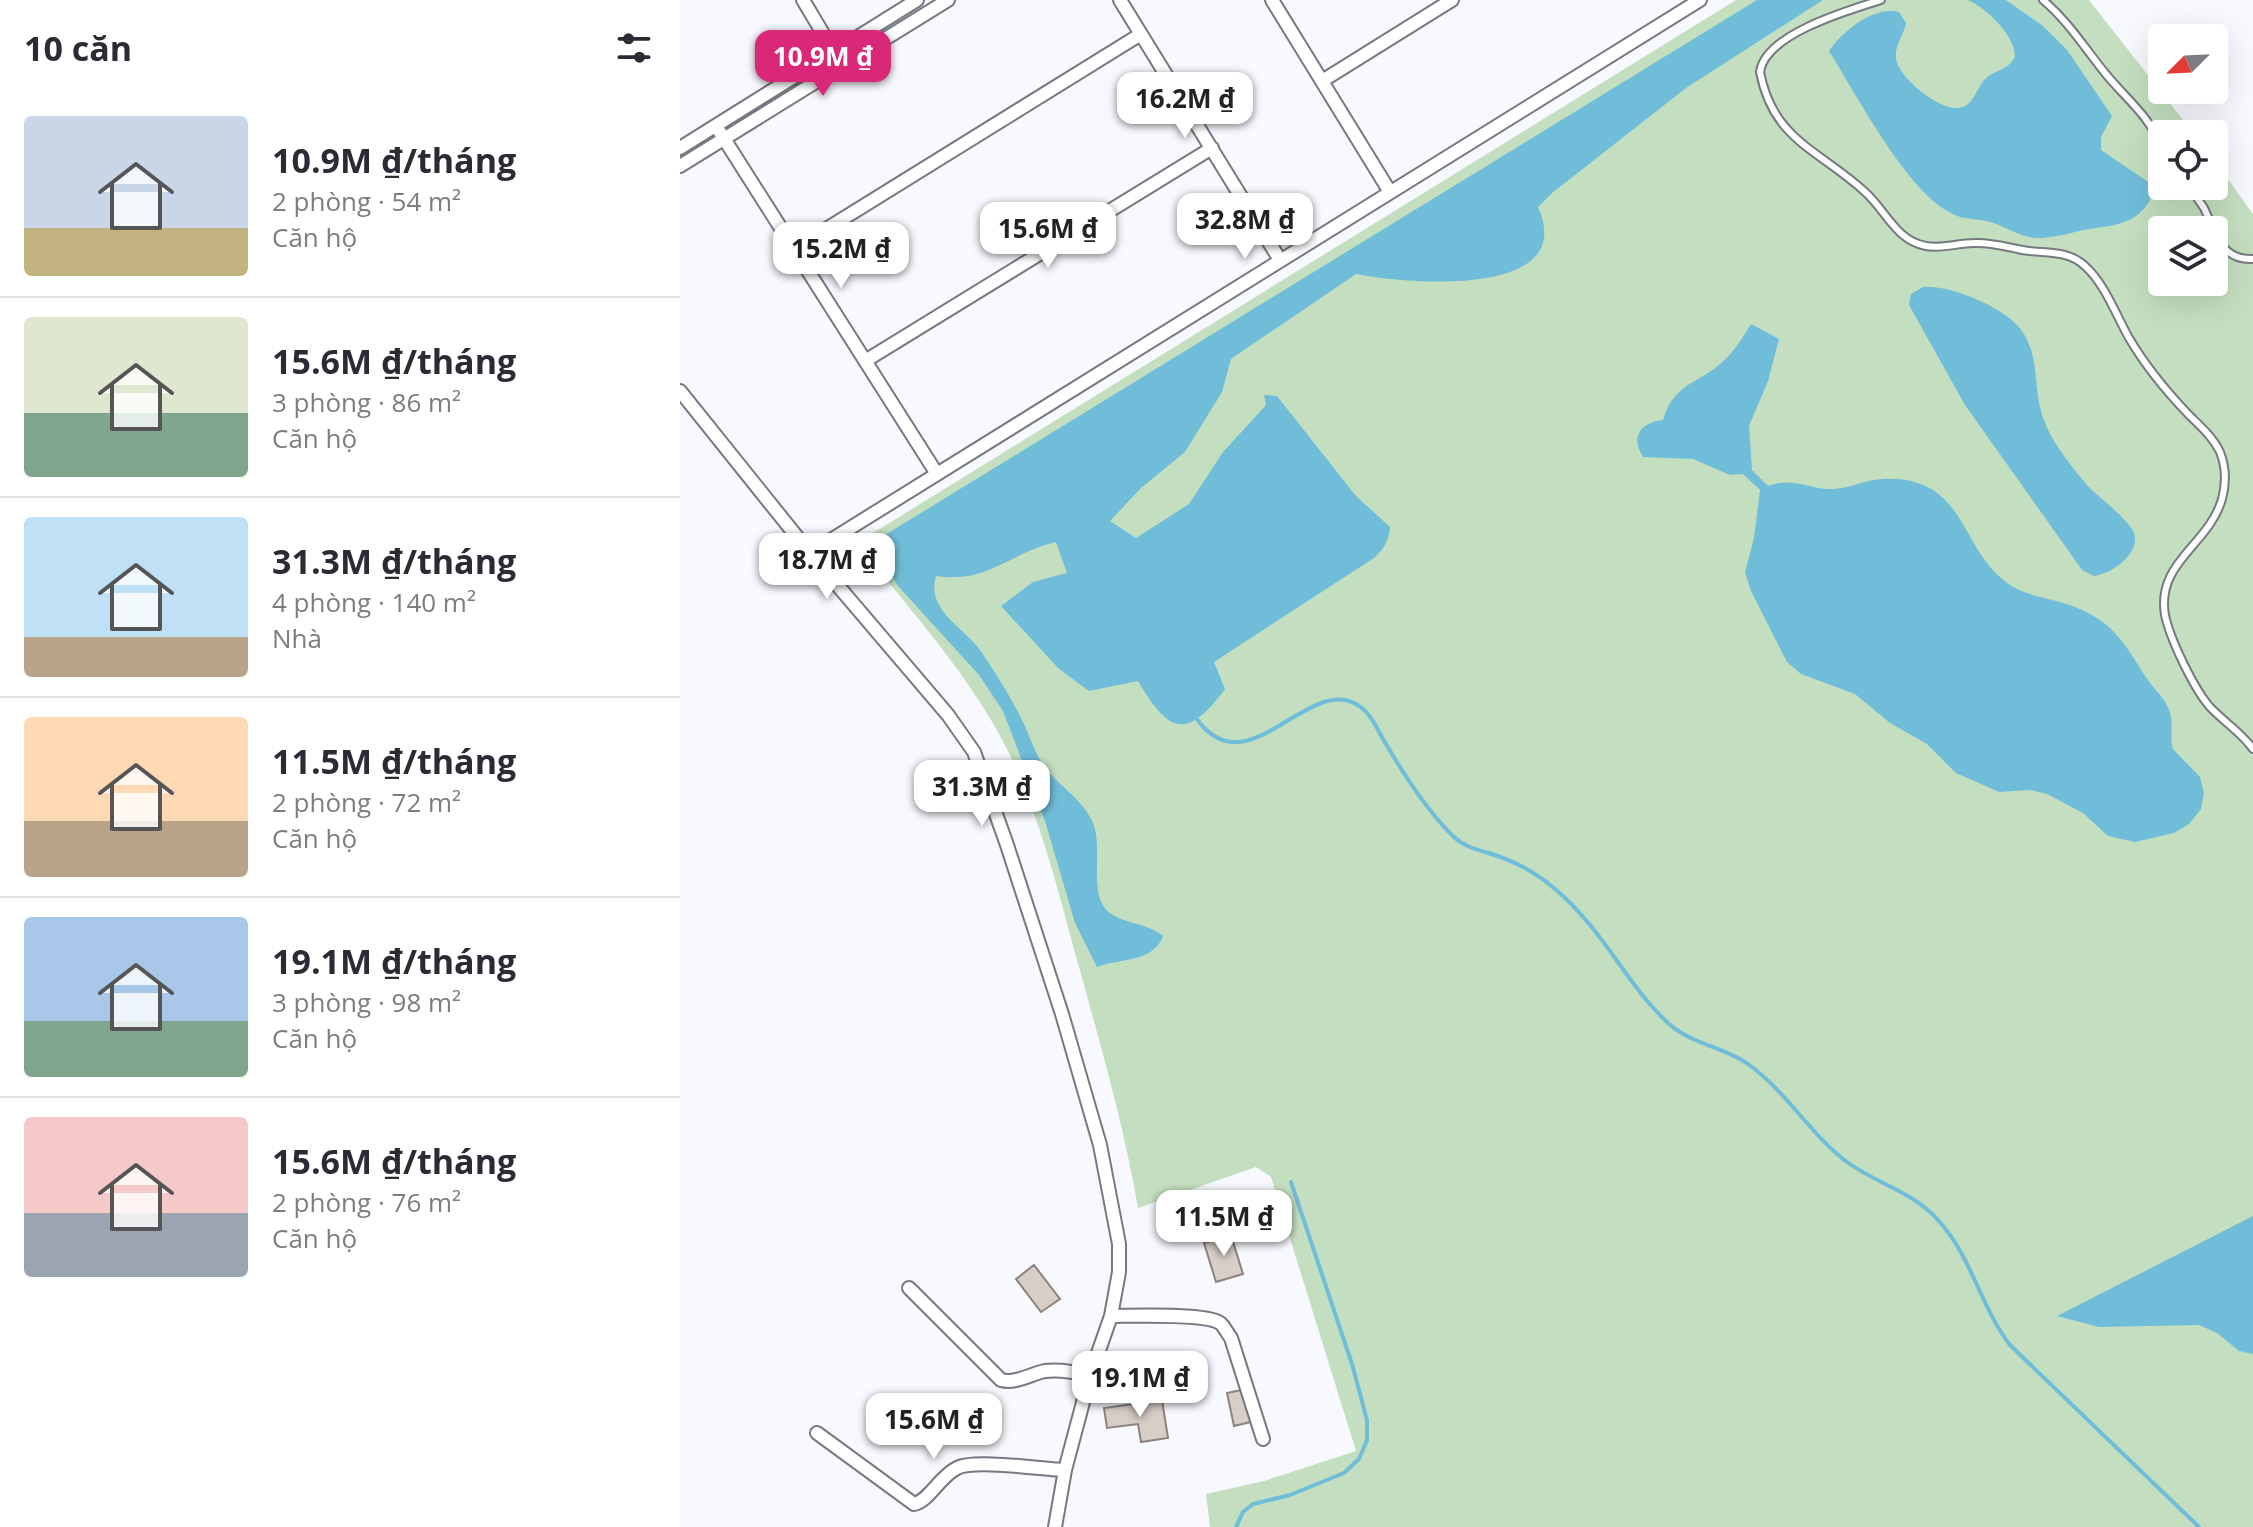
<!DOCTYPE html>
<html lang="vi">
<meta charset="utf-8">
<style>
body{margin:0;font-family:"Open Sans",sans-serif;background:#f7f7f7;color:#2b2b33;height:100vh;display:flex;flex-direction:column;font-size:30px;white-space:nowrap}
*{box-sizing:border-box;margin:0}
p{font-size:26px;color:#7c7c81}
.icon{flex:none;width:44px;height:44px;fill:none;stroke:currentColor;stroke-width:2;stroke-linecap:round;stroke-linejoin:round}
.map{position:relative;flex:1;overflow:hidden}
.drawer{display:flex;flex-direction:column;background:#fff;width:680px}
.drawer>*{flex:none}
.needle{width:52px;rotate:246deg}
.controls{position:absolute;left:1468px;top:24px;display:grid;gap:16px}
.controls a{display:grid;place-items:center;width:80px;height:80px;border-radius:8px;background:#fff;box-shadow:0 8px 32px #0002;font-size:40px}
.price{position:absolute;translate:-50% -68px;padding:0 18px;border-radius:16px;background:#fff;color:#222;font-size:26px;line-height:52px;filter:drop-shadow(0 2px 4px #0008)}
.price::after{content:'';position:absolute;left:50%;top:48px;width:24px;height:18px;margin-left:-12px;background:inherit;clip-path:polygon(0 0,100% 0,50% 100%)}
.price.on{background:#db2777;color:#fff}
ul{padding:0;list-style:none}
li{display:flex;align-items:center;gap:24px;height:200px;padding:0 24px}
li+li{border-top:2px solid #e1e1e2}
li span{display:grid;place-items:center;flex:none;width:224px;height:160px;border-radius:8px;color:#555}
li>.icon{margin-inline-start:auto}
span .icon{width:96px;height:96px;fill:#fffc;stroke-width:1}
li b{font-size:34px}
h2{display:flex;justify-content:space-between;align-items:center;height:96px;padding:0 24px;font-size:34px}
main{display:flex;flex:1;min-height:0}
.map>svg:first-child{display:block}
.green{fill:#c4dfbf;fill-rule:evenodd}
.water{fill:#70bdd9}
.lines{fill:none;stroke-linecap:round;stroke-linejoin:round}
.stream{stroke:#70bdd9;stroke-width:4}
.building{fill:#d7cec8;stroke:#8b837e;stroke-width:2}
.service-casing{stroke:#777982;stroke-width:10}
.minor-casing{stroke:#777982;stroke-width:16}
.service{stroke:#fff;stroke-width:6}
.minor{stroke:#fff;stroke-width:12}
</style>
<main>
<section class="drawer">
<h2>10 căn<svg class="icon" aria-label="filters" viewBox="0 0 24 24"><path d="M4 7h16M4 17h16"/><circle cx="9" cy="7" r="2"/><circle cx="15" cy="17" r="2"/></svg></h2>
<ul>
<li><span style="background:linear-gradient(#c9d6e8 70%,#c2b280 0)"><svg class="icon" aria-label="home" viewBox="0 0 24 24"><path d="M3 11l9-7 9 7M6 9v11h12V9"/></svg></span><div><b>10.9M ₫/tháng</b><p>2 phòng · 54 m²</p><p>Căn hộ</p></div></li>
<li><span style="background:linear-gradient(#dfe7d0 60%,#7fa58c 0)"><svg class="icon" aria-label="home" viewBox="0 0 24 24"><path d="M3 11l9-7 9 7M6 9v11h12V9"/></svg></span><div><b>15.6M ₫/tháng</b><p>3 phòng · 86 m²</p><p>Căn hộ</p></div></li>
<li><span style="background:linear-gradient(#bfe0f5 75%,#b9a48a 0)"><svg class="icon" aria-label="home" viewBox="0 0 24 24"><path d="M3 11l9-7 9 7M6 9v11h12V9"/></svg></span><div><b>31.3M ₫/tháng</b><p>4 phòng · 140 m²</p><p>Nhà</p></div></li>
<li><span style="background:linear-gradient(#ffd9b3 65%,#b9a48a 0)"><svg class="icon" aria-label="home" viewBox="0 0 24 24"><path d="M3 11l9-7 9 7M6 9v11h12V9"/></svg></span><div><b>11.5M ₫/tháng</b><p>2 phòng · 72 m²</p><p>Căn hộ</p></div></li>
<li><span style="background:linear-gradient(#a9c7e8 65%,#7fa58c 0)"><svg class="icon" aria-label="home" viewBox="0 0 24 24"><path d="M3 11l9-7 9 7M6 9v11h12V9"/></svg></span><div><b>19.1M ₫/tháng</b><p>3 phòng · 98 m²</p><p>Căn hộ</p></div></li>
<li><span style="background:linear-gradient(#f6c9c9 60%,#9aa5b1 0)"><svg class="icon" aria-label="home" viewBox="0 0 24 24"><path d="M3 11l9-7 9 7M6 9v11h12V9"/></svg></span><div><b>15.6M ₫/tháng</b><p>2 phòng · 76 m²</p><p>Căn hộ</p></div></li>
</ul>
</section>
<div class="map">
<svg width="1573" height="1527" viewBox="0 0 1573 1527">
<rect width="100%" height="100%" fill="#f7f9fe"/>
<path class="green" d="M 1056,0 L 1409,0 L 1514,134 L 1482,134 L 1482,186 L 1534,186 L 1534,160 L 1573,214 L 1573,1527 L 530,1527 L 526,1494 L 584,1481 L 676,1451 L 591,1177 L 576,1167 L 458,1208 C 444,1126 421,1047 399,967 C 377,887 358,805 318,732 C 280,664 225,604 177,543 ZM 1482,230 L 1534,230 L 1534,282 L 1482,282 Z"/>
<path class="water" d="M 1077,0 L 1143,0 L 1006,88 L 872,193 L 858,207 C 900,301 720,283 676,274 L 551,359 L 542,392 L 505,452 L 461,488 L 430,521 L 456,538 L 509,504 L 543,452 L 586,405 L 584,395 L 597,396 L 676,496 L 710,527 C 709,540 704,549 694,558 L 534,662 L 545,689 C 505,743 488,731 458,681 L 409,691 L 379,669 L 321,606 L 353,582 L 387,573 L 376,542 C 331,552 308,584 256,576 C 246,610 282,626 300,650 C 315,672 329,694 341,718 C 349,733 353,749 362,763 C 377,786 402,797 413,823 C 423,849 410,886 424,907 C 436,924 465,921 483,936 C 473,963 440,958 417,967 L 395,923 L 365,821 L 323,711 L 299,675 L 218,586 L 192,543 Z
M 1288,0 L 1326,0 L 1363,26 L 1387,50 L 1432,116 L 1421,137 L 1421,150 L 1474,186 C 1469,217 1444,225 1416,228 C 1398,230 1380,237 1362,238 C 1341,239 1328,227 1310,222 C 1295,218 1282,220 1269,212 C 1225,188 1176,94 1149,51 C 1163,31 1193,6 1219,12 L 1226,23 C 1224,35 1214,46 1216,59 C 1219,78 1263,115 1283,107 C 1295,102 1297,87 1306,78 C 1317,69 1329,70 1335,56 C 1334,34 1307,9 1288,0 Z
M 1243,287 C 1268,284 1320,306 1337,325 C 1360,350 1353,381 1361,411 C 1368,438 1389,463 1406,484 C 1417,497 1453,521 1455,537 C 1457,556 1431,574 1414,576 L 1402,570 L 1285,405 L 1229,305 L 1231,294 Z
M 1071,324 L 1099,339 L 1088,381 L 1069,426 L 1072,470 L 1088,486 C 1113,476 1130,490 1154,489 C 1170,488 1185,480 1202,479 C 1286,475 1278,546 1326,582 C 1347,598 1371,597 1395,607 C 1438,624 1446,648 1470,683 C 1478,693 1487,701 1490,713 C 1494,725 1489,737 1493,749 L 1520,777 L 1524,793 L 1521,809 L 1509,824 L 1494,833 L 1455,842 L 1428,836 L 1403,813 L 1367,794 L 1350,790 L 1319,792 L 1276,773 L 1247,744 L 1210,723 L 1175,694 L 1121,674 L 1107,662 L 1071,591 L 1065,572 L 1074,538 L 1080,490 L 1063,474 L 1050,475 L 1013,459 L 963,457 C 950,437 961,422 983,420 C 994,384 1015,385 1040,364 C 1053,354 1062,338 1071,324 Z
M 1573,1216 L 1573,1354 L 1559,1351 L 1537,1333 L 1519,1325 L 1419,1327 L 1377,1316 Z"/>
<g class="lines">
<path class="stream" d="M 516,718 C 569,793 632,665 683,709 C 694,718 698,732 706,744 C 723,773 750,814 774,837 C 788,850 806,851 823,858 C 842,865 860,876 875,889 C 923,929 946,984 988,1023 C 1012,1045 1043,1046 1068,1064 C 1106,1091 1130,1134 1167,1162 C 1197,1184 1232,1191 1258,1220 C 1292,1257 1300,1306 1330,1345 L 1519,1527
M 556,1527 L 563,1512 L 573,1504 L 610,1495 L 664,1473 L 679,1459 L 687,1440 L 687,1420 L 672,1364 L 611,1182"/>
</g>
<path class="building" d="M 551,1235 L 563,1274 L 536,1282 L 524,1243 Z
M 354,1265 L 380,1299 L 361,1312 L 336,1279 Z
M 571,1388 L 579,1420 L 554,1426 L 547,1393 Z
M 482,1400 L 488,1438 L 461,1442 L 458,1424 L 427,1428 L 424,1408 Z"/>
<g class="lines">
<defs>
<path id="service" d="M 1201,0 C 1169,10 1085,34 1080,72 C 1093,140 1139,150 1184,191 C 1206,210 1215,240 1246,246 C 1262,249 1278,243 1294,243 C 1311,242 1326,247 1342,250 C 1365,254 1387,249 1405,266 C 1425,284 1436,315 1449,338 C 1466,367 1486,391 1509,415 C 1520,426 1533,437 1540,452 C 1546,467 1546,484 1542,499 C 1529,545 1476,562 1485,615 C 1490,639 1514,689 1530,707 C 1544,722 1561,732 1573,749
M 1363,0 C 1388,21 1404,47 1425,73 C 1446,99 1469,115 1482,148
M 1509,186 L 1524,208 L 1534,230
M 1534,231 C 1541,249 1553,260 1573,259"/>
<path id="minor" d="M 123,0 L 154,52
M 440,0 L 600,260
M 592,0 L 710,192
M 642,81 L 772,0
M 36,126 L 257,474
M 0,148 L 237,0
M 0,166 L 268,0
M 114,249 L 461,34
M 185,361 L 532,148
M 0,391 L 130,553 L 268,715 L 294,752 L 327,845 L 382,1014 L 420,1145 L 439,1244 L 439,1272 L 431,1316 L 410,1376 L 385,1470 L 375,1527
M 130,553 L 1020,0
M 229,1288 L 321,1380 C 336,1384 350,1374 365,1371 C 380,1369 395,1372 410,1376
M 431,1316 C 452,1316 526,1313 540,1323 C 544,1326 547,1333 551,1338 L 583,1439
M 137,1433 L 234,1504 C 249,1501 259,1477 277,1468 C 294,1459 361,1469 385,1470"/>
</defs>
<use href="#service" class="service-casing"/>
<use href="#minor" class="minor-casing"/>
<use href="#service" class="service"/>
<use href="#minor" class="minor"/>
</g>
</svg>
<div class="controls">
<a><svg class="needle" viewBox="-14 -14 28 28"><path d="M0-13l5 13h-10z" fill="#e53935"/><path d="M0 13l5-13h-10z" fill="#7c7c81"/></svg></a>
<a><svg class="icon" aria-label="locate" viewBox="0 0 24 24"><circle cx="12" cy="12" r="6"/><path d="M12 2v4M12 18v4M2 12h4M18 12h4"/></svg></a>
<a><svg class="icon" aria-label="layers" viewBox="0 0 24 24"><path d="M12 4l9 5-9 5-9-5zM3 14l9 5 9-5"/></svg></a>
</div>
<b class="price on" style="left:143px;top:98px">10.9M ₫</b>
<b class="price" style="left:505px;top:140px">16.2M ₫</b>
<b class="price" style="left:565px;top:261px">32.8M ₫</b>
<b class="price" style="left:368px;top:270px">15.6M ₫</b>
<b class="price" style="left:161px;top:290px">15.2M ₫</b>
<b class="price" style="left:147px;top:601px">18.7M ₫</b>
<b class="price" style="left:302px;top:828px">31.3M ₫</b>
<b class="price" style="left:544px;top:1258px">11.5M ₫</b>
<b class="price" style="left:460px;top:1419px">19.1M ₫</b>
<b class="price" style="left:254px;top:1461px">15.6M ₫</b>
</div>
</main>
